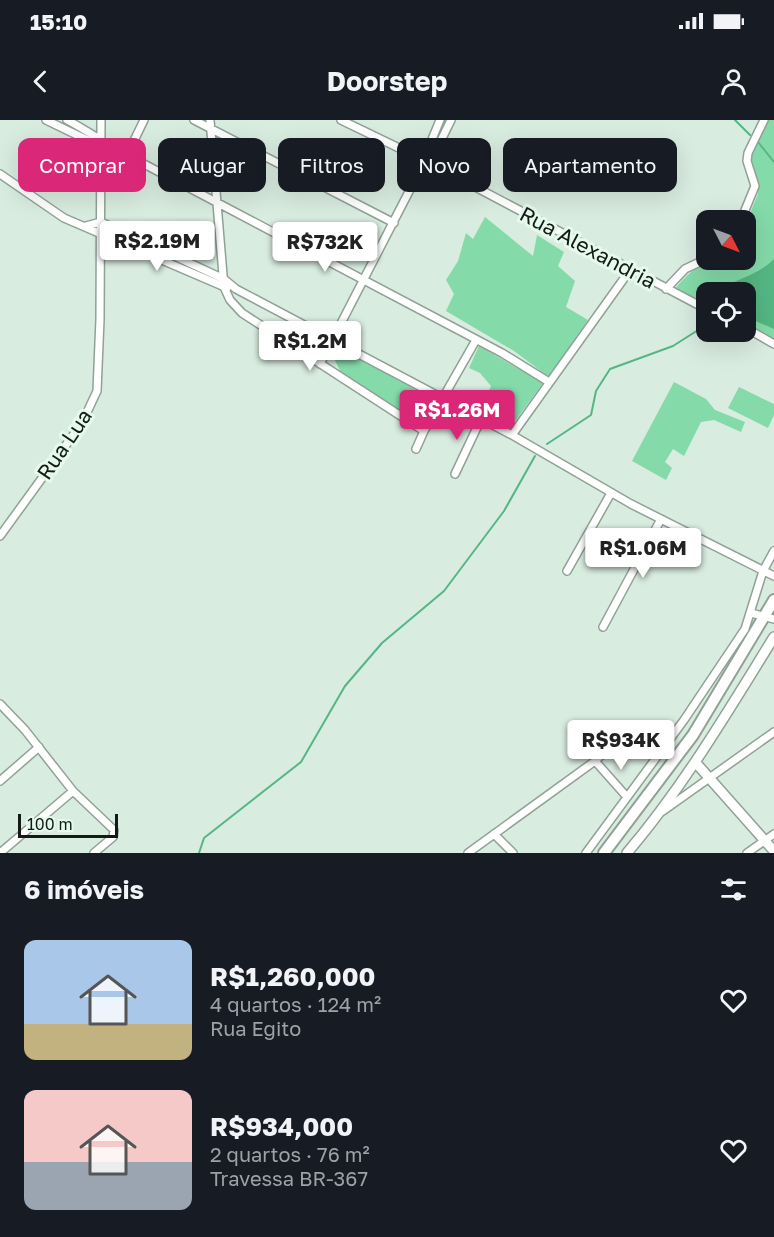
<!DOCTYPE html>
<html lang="pt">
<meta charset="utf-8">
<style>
body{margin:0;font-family:"Golos Text",sans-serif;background:#20242c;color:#f1f3f6;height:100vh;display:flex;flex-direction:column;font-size:22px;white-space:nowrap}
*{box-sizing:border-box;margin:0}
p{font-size:20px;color:#9ea1a6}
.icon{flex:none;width:33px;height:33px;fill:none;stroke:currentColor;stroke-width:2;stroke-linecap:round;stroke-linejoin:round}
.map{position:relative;height:733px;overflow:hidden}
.panel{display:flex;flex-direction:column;background:#171b24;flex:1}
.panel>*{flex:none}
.banner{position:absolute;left:18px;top:18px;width:738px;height:54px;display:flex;gap:12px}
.needle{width:39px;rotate:132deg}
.fabs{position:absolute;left:696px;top:90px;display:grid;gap:12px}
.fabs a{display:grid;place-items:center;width:60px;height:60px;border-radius:12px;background:#171b24;box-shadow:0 6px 24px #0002;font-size:30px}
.scale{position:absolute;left:18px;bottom:15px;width:100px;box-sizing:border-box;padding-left:6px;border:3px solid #141b17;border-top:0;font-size:16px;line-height:21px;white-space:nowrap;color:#141b17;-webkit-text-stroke:4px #e6f9ed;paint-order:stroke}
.price{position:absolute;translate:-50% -51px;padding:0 14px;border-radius:6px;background:#fff;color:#222;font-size:20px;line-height:39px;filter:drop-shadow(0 2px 3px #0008)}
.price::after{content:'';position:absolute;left:50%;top:36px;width:18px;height:14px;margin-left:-9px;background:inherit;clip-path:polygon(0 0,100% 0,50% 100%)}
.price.selected{background:#db2777;color:#fff}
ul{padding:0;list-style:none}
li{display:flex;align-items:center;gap:18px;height:150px;padding:0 24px}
li span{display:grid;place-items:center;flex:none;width:168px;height:120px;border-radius:12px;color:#555}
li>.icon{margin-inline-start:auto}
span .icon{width:72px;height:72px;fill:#fffc;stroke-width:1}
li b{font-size:26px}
h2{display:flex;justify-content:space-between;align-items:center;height:72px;padding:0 24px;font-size:26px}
.tag{padding:0 21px;border-radius:12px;background:#171b24;box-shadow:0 6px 24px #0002;font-size:21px;line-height:54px}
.tag.selected{background:#db2777;color:#fff}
.status{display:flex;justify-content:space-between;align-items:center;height:42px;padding:0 30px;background:#171b24;direction:ltr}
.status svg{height:16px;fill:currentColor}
header{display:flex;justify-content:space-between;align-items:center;height:78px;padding:0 24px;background:#171b24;font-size:27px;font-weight:700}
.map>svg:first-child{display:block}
.green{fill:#84daa9}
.water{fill:#54b783}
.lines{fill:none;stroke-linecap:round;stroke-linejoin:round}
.stream{stroke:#54b783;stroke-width:2}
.minor-casing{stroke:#90a196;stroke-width:10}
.tertiary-casing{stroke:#90a196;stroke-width:12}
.primary-casing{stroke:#90a196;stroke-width:14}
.minor{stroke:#fff;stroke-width:7}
.tertiary{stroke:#fff;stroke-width:9}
.primary{stroke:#fff;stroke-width:10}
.labels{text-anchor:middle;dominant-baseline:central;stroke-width:6;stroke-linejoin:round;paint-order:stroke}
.street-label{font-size:21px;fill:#141b17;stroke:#e6f9ed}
</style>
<div class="status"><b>15:10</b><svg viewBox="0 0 49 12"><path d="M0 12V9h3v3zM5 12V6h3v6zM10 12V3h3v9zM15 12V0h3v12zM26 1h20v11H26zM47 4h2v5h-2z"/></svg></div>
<header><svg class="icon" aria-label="back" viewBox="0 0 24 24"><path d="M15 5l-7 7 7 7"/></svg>Doorstep<svg class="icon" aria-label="person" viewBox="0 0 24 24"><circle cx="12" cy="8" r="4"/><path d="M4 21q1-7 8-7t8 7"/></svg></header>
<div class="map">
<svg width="774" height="733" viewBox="0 0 774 733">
<rect width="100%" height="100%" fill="#d9ece0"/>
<path class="green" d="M 766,0 L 774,0 L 774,220 L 746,206 L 746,172 L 706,172 L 706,185 L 675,169 C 697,141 711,140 746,140 L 746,103 L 758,74 L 749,27 Z
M 485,97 L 533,136 L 537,115 L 564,132 L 558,146 L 575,161 L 566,187 L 588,200 L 549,257 L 514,231 L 446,191 L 454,174 L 446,160 L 458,141 L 466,113 L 473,119 Z
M 332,224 L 435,280 L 422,304 L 341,253 L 333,236 Z
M 479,226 L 543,263 L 510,308 L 457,282 L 462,276 L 482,285 L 491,266 L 480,253 L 469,248 Z
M 674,262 L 706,279 L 715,290 L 745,302 L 741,312 L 714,300 L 701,302 L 684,336 L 673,329 L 665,342 L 672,348 L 666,360 L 632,341 Z
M 739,267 L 774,284 L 774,295 L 768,308 L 728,288 Z"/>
<path class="water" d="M 774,139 L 774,209 L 746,197 L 746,172 L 720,172 L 720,169 C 739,158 758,155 774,139 Z"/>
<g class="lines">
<path class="stream" d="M 735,0 L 750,15
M 758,22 L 774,42
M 547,324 L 591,295 L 596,271 L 610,249 L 673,226 L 706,205
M 199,733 L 204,718 L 301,642 L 345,566 L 382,523 L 444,471 L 504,391 L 535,336"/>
<defs>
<path id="minor" d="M 46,0 L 102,27
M 67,0 C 88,11 106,24 127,35 L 502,233 L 549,262
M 194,0 L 394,103
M 210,0 L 224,167 L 230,180 L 242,193 L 424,311
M 341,0 L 430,43 L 706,189
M 127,35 L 144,0
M 0,54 L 64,98 L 227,168
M 420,54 L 430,43 L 451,0
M 741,100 L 755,66 L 747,41 L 748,33 L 764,0
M 86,106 L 101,102 L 224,159 L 236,169 L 512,315 L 631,384 L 774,456
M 666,169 L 685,149 L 706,139
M 746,208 L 774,224
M 320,244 L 416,58 L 440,0
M 512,315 L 630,150
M 416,329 L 424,311 L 476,220
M 455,354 L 481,299
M 0,416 L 82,303 L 97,271 L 100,199 L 101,0
M 567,451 L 611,373
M 751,493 L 774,499
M 603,507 L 661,399
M 0,584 L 25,610 L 73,671 L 114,710 L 113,717 L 94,733
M 595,641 L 627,677
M 0,661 L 39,627
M 663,691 L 774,612
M 494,714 L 513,733
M 0,733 L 73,671
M 468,733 L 595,641 L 630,609
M 586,733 L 684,600 L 745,509 L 763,451 L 774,431
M 747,733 L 774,714"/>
<path id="tertiary" d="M 696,643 L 774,731
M 627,733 C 684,666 728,591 774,517"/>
<path id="primary" d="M 604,733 L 693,615 L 774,480"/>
</defs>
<use href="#minor" class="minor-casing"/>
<use href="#tertiary" class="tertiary-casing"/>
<use href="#primary" class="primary-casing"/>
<use href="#minor" class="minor"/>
<use href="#tertiary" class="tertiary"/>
<use href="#primary" class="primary"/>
</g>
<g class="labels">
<g class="street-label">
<text transform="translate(588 127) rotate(28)">Rua Alexandria</text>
<text transform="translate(64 324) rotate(-56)">Rua Lua</text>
</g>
</g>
</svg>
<div class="fabs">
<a><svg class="needle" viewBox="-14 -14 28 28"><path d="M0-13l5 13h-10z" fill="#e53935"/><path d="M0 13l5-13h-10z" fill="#9ea1a6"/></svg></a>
<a><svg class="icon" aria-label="locate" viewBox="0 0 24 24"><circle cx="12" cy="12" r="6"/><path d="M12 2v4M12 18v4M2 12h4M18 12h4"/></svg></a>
</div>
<div class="scale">100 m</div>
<b class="price" style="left:157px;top:152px">R$2.19M</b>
<b class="price" style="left:325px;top:153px">R$732K</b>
<b class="price" style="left:310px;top:252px">R$1.2M</b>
<b class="price selected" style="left:457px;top:321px">R$1.26M</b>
<b class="price" style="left:643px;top:459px">R$1.06M</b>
<b class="price" style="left:621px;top:651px">R$934K</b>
<div class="banner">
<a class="tag selected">Comprar</a>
<a class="tag">Alugar</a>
<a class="tag">Filtros</a>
<a class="tag">Novo</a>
<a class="tag">Apartamento</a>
</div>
</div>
<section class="panel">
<h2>6 imóveis<svg class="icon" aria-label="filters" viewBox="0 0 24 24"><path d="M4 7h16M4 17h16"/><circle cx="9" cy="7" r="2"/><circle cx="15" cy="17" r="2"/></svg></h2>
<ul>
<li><span style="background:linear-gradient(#a9c7e8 70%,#c2b280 0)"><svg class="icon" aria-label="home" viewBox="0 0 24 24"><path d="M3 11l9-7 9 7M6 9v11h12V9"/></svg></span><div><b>R$1,260,000</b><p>4 quartos · 124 m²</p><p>Rua Egito</p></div><svg class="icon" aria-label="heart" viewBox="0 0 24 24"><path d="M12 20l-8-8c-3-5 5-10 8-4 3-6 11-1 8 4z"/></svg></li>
<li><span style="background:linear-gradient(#f6c9c9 60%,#9aa5b1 0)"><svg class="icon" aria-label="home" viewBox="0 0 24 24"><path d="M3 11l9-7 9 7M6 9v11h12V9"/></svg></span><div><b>R$934,000</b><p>2 quartos · 76 m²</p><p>Travessa BR-367</p></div><svg class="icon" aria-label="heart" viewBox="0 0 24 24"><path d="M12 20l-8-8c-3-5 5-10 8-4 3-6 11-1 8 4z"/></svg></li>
</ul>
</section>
